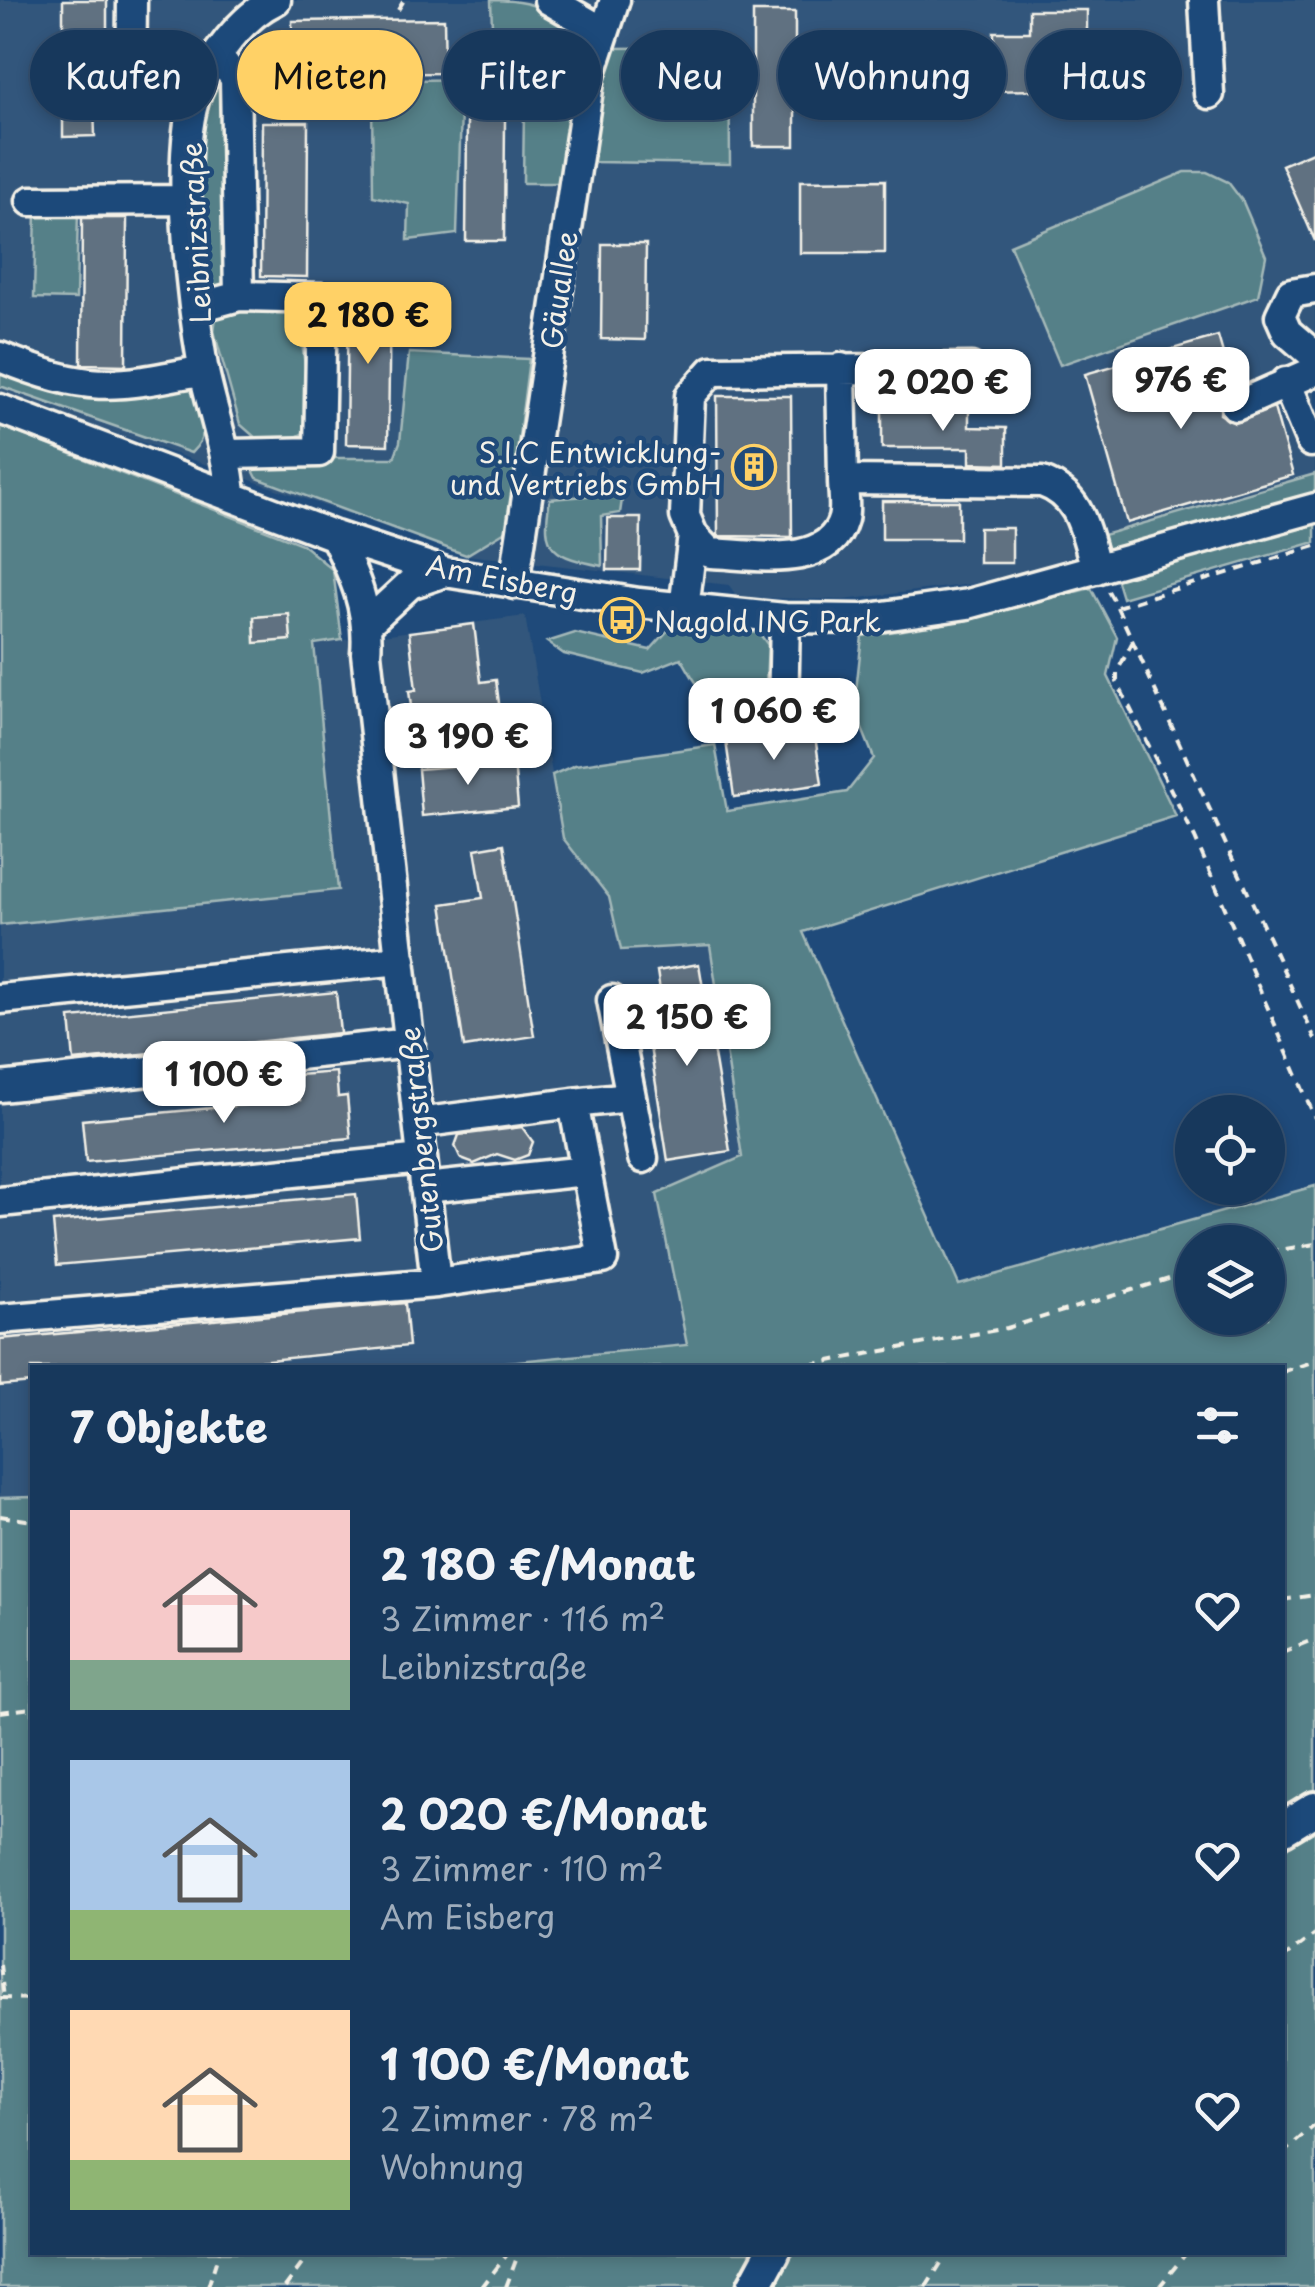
<!DOCTYPE html>
<html lang="de">
<meta charset="utf-8">
<style>
body{margin:0;font-family:"Playpen Sans",sans-serif;background:#203f62;color:#f1f3f6;height:100vh;display:flex;flex-direction:column;font-size:38px;white-space:nowrap}
*{box-sizing:border-box;margin:0}
p{font-size:32px;color:#9eacbb}
.icon{flex:none;width:55px;height:55px;fill:none;stroke:currentColor;stroke-width:2;stroke-linecap:round;stroke-linejoin:round}
.map{position:relative;flex:1;overflow:hidden}
.details{position:absolute;left:30px;top:1365px;width:1255px;height:890px;display:flex;flex-direction:column;background:#17385c;border-radius:0px;box-shadow:0 5px 15px #0003,0 0 0 2px #365272}
.details>*{flex:none}
.top-card{position:absolute;left:30px;top:30px;width:1255px;height:90px;display:flex;gap:20px}
.controls{position:absolute;left:1175px;top:1095px;display:grid;gap:20px}
.controls a{display:grid;place-items:center;width:110px;height:110px;border-radius:50%;background:#17385c;box-shadow:0 5px 15px #0003,0 0 0 2px #365272;font-size:50px}
.price{position:absolute;translate:-50% -85px;padding:0 22px;border-radius:20px;background:#fff;color:#222;font-size:32px;line-height:65px;filter:drop-shadow(0 2px 5px #0008)}
.price::after{content:'';position:absolute;left:50%;top:60px;width:30px;height:22px;margin-left:-15px;background:inherit;clip-path:polygon(0 0,100% 0,50% 100%)}
.price.selected{background:#ffd166;color:#111}
ul{padding:0;list-style:none}
li{display:flex;align-items:center;gap:30px;height:250px;padding:0 40px}
li span{display:grid;place-items:center;flex:none;width:280px;height:200px;border-radius:0px;color:#555}
li>.icon{margin-inline-start:auto}
span .icon{width:120px;height:120px;fill:#fffc;stroke-width:1}
li b{font-size:42px}
h2{display:flex;justify-content:space-between;align-items:center;height:120px;padding:0 40px;font-size:42px}
.tag{padding:0 35px;border-radius:45px;background:#17385c;box-shadow:0 5px 15px #0003,0 0 0 2px #365272;font-size:35px;line-height:90px}
.tag.selected{background:#ffd166;color:#111}
.map>svg:first-child{display:block}
.built{fill:#32567c}
.green{fill:#558088;stroke:#a4b8b8;stroke-width:2.5;fill-rule:evenodd}
.building{fill:#607181;stroke:#f4f1e8;stroke-width:2.5}
.lines{fill:none;stroke-linecap:round;stroke-linejoin:round}
.minor-casing{stroke:#f4f1e8;stroke-width:35}
.major-casing{stroke:#f4f1e8;stroke-width:40}
.path{stroke:#f4f1e8;stroke-width:4;stroke-dasharray:10 8;stroke-linecap:butt}
.minor{stroke:#1f4a7a;stroke-width:28}
.major{stroke:#1f4a7a;stroke-width:32}
.labels{text-anchor:middle;dominant-baseline:central;stroke-width:9;stroke-linejoin:round;paint-order:stroke}
.street-label{font-size:28px;fill:#f4f1e8;stroke:#1f4a7a}
.poi-label{font-size:28px;fill:#f4f1e8;stroke:#1f4a7a;text-anchor:end}
</style>
<div class="map">
<svg width="1315" height="2287" viewBox="0 0 1315 2287">
<rect width="100%" height="100%" fill="#1f4a7a"/>
<filter id="ink" filterUnits="userSpaceOnUse"><feTurbulence type="fractalNoise" baseFrequency=".01" numOctaves="2"/><feDisplacementMap in="SourceGraphic" scale="20" xChannelSelector="R" yChannelSelector="G"/><feConvolveMatrix kernelMatrix="1 2 1 2 8 2 1 2 1" color-interpolation-filters="sRGB"/></filter>
<g filter="url(#ink)">
<path class="built" d="M 0,0 L 1315,0 L 1315,479 L 995,581 L 844,600 L 737,597 L 729,585 L 466,555 L 0,393 Z
M 525,616 L 563,838 L 609,897 L 621,950 L 710,945 L 742,1157 L 668,1255 L 687,1345 L 498,1363 L 496,1368 L 32,1368 L 32,1497 L 0,1498 L 0,925 L 338,890 L 314,644 Z"/>
<path class="green" d="M 491,0 C 615,0 571,102 559,183 L 523,183 L 524,110 L 461,110 L 457,234 L 408,240 L 409,204 L 373,196 L 372,97 L 315,95 L 315,81 L 494,79 Z
M 729,47 L 730,164 L 594,162 L 601,86 L 612,48 Z
M 217,82 L 224,82 L 228,281 L 218,288 L 208,285 C 195,237 188,123 217,82 Z
M 1185,172 L 1207,172 L 1228,182 L 1243,202 L 1266,256 L 1258,296 L 1060,365 L 1010,245 Z
M 36,209 L 78,210 L 76,299 L 34,298 Z
M 227,306 L 314,308 L 301,335 L 312,420 L 309,430 L 292,439 L 257,439 L 240,424 L 214,331 L 216,317 Z
M 409,353 L 529,359 L 507,530 L 466,555 L 257,478 L 254,472 L 261,458 L 394,458 L 400,442 Z
M 0,368 L 182,386 L 197,392 C 204,417 211,434 191,453 L 0,386 Z
M 0,426 L 302,544 L 333,570 L 342,640 L 314,644 L 338,890 L 0,925 Z
M 1315,474 L 1315,542 L 1122,598 L 1103,535 Z
M 623,493 L 620,513 L 601,516 L 602,566 C 554,556 540,552 550,499 Z
M 1091,588 L 1117,637 L 1108,676 L 1176,816 L 803,932 L 959,1285 L 1315,1186 L 1315,2287 L 0,2287 L 0,1498 L 32,1497 L 32,2252 L 1282,2252 L 1282,1368 L 496,1367 L 497,1363 L 687,1345 L 657,1194 L 742,1157 L 710,945 L 621,950 L 609,897 L 563,838 L 552,775 L 575,765 L 715,745 L 727,811 L 847,792 L 874,758 L 854,709 L 862,636 L 950,623 ZM 1192,1242 L 1268,1242 L 1268,1318 L 1192,1318 Z
M 673,625 L 759,633 L 768,645 L 766,682 C 752,694 722,706 705,693 C 695,685 688,668 681,658 L 643,673 L 564,654 L 547,642 L 575,633 L 650,650 Z"/>
<path class="building" d="M 63,0 L 107,0 L 107,68 L 63,69 Z
M 1029,10 L 1087,10 L 1087,46 L 1112,46 L 1112,88 L 994,91 L 994,32 L 1029,32 Z
M 753,12 L 795,12 L 795,146 L 753,146 Z
M 444,19 L 445,73 L 293,74 L 292,21 Z
M 63,106 L 94,106 L 95,136 L 63,137 Z
M 467,119 L 505,119 L 504,241 L 466,241 Z
M 262,122 L 308,122 L 307,277 L 261,276 Z
M 1315,151 L 1315,241 L 1282,165 Z
M 885,180 L 885,253 L 800,253 L 800,181 Z
M 82,218 L 127,218 L 126,365 L 81,364 Z
M 602,244 L 646,244 L 645,340 L 601,339 Z
M 348,290 L 390,290 L 388,445 L 346,444 Z
M 1218,336 L 1233,388 L 1221,397 L 1220,414 L 1235,423 L 1274,408 L 1293,475 L 1127,523 L 1085,374 Z
M 717,396 L 791,396 L 792,537 L 718,536 Z
M 882,410 L 969,410 L 969,427 L 1006,428 L 1006,464 L 970,463 L 970,448 L 882,448 Z
M 882,501 L 959,501 L 959,539 L 882,539 Z
M 608,518 L 641,518 L 640,570 L 607,570 Z
M 979,528 L 1012,528 L 1012,563 L 979,563 Z
M 289,614 L 291,640 L 255,643 L 254,617 Z
M 474,624 L 481,682 L 496,680 L 500,711 L 413,722 L 409,691 L 416,690 L 409,632 Z
M 814,729 L 822,784 L 734,797 L 726,741 Z
M 514,761 L 518,807 L 422,816 L 418,769 Z
M 504,844 L 534,1036 L 464,1047 L 442,904 L 483,898 L 475,849 Z
M 699,964 L 730,1151 L 668,1161 L 648,1034 L 666,1031 L 657,971 Z
M 336,992 L 340,1033 L 74,1061 L 70,1018 Z
M 336,1072 L 338,1097 L 347,1096 L 351,1138 L 86,1162 L 82,1120 L 300,1100 L 298,1075 Z
M 522,1127 L 533,1142 L 528,1155 L 515,1160 L 497,1154 L 474,1164 L 461,1159 L 455,1146 L 459,1135 Z
M 356,1194 L 360,1238 L 57,1265 L 53,1222 Z
M 405,1303 L 409,1346 L 187,1368 L 32,1368 L 32,1383 L 0,1386 L 0,1339 Z"/>
<g class="lines">
<defs>
<path id="minor" d="M 132,0 L 131,94 L 196,94
M 549,0 L 604,32
M 1204,0 L 1209,94
M 218,56 L 235,78 L 239,296
M 31,201 L 187,200
M 1315,289 L 1291,293 L 1280,316 L 1287,332 L 1315,356
M 195,308 L 239,296 L 322,298 L 319,452 L 228,454
M 0,357 C 90,393 111,388 204,370
M 841,368 L 843,480
M 971,368 L 712,371 L 690,396 L 685,516 L 693,535 L 710,553 C 750,554 829,571 843,519 C 846,508 843,492 843,480 L 1042,482 C 1082,496 1085,532 1096,569
M 1286,382 L 1311,442
M 1236,406 L 1315,371
M 0,409 L 335,536 L 445,572 L 639,603 L 785,618 L 862,619 L 968,604 L 1315,508
M 231,494 C 227,450 212,411 203,367 C 192,304 173,151 197,92 C 210,59 243,15 276,0
M 335,536 C 354,575 370,609 366,653 L 436,1283
M 514,584 L 590,76 L 615,0
M 684,609 L 693,535
M 369,622 L 410,584 L 445,572
M 783,713 L 785,618
M 0,999 L 401,960
M 612,1000 L 643,1158
M 0,1087 L 410,1043
M 573,1103 L 630,1097
M 425,1188 L 586,1171
M 0,1202 L 422,1159
M 0,1319 L 436,1283 L 603,1259 L 573,1103 L 418,1123"/>
<path id="major" d="M 1282,1829 L 1315,1809
M 754,2287 L 773,2252"/>
</defs>
<use href="#minor" class="minor-casing"/>
<use href="#major" class="major-casing"/>
<path class="path" d="M 398,10 L 404,0
M 1108,591 L 1117,607 L 1315,546
M 1117,607 L 1315,1039
M 1133,641 L 1117,672 L 1117,682 L 1195,838 L 1315,1118
M 1268,1252 L 1315,1244
M 792,1368 L 1007,1328 L 1192,1272
M 1282,1372 L 1315,1361
M 0,1516 L 32,1521
M 1282,1600 L 1315,1595
M 1282,1652 L 1315,1639
M 0,1712 L 32,1708
M 1282,1959 L 1315,1934
M 0,1965 L 4,1998
M 0,1998 L 32,1999
M 1282,2154 L 1315,2125
M 208,2287 L 219,2252
M 285,2287 L 311,2252
M 482,2287 L 509,2252
M 506,2287 L 519,2252
M 926,2287 L 948,2252
M 1159,2287 L 1187,2252"/>
<use href="#minor" class="minor"/>
<use href="#major" class="major"/>
</g>
</g>
<defs>
<symbol id="building-ring" viewBox="-11 -11 22 22"><circle r="9.5" fill="#1f4a7a" stroke="#ffd166" stroke-width="1.5"/><path d="M-4-6H4V6H1V3H-1V6H-4ZM-2.5-4.3h1.7v1.8h-1.7ZM.8-4.3h1.7v1.8H.8ZM-2.5-1h1.7V.8h-1.7ZM.8-1h1.7V.8H.8Z" fill="#ffd166"/></symbol>
<symbol id="bus-ring" viewBox="-11 -11 22 22"><circle r="9.5" fill="#1f4a7a" stroke="#ffd166" stroke-width="1.5"/><path d="M-5-6H5V4H4V6H2V4H-2V6H-4V4H-5ZM-3.5-4V0h7V-4ZM-3.5 1.2v1.5H-2V1.2ZM2 1.2v1.5H3.5V1.2Z" fill="#ffd166"/></symbol>
</defs>
<g fill-rule="evenodd">
<use href="#building-ring" x="729" y="442" width="50" height="50"/>
<use href="#bus-ring" x="597" y="595" width="50" height="50"/>
</g>
<g class="labels">
<g class="street-label">
<text transform="translate(195 233) rotate(-93)">Leibnizstraße</text>
<text transform="translate(558 290) rotate(-82)">Gäuallee</text>
<text transform="translate(502 578) rotate(11)">Am Eisberg</text>
<text transform="translate(420 1140) rotate(-96)">Gutenbergstraße</text>
</g>
<g class="poi-label">
<text x="722" y="451">S.I.C Entwicklung-<tspan x="722" dy="32">und Vertriebs GmbH</tspan></text>
<text x="654" y="620" text-anchor="start">Nagold ING Park</text>
</g>
</g>
</svg>
<div class="controls">
<a><svg class="icon" aria-label="locate" viewBox="0 0 24 24"><circle cx="12" cy="12" r="6"/><path d="M12 2v4M12 18v4M2 12h4M18 12h4"/></svg></a>
<a><svg class="icon" aria-label="layers" viewBox="0 0 24 24"><path d="M12 4l9 5-9 5-9-5zM3 14l9 5 9-5"/></svg></a>
</div>
<b class="price selected" style="left:368px;top:367px">2 180 €</b>
<b class="price" style="left:1181px;top:432px">976 €</b>
<b class="price" style="left:943px;top:434px">2 020 €</b>
<b class="price" style="left:774px;top:763px">1 060 €</b>
<b class="price" style="left:468px;top:788px">3 190 €</b>
<b class="price" style="left:687px;top:1069px">2 150 €</b>
<b class="price" style="left:224px;top:1126px">1 100 €</b>
<div class="top-card">
<a class="tag">Kaufen</a>
<a class="tag selected">Mieten</a>
<a class="tag">Filter</a>
<a class="tag">Neu</a>
<a class="tag">Wohnung</a>
<a class="tag">Haus</a>
</div>
<section class="details">
<h2>7 Objekte<svg class="icon" aria-label="filters" viewBox="0 0 24 24"><path d="M4 7h16M4 17h16"/><circle cx="9" cy="7" r="2"/><circle cx="15" cy="17" r="2"/></svg></h2>
<ul>
<li><span style="background:linear-gradient(#f6c9c9 75%,#7fa58c 0)"><svg class="icon" aria-label="home" viewBox="0 0 24 24"><path d="M3 11l9-7 9 7M6 9v11h12V9"/></svg></span><div><b>2 180 €/Monat</b><p>3 Zimmer · 116 m²</p><p>Leibnizstraße</p></div><svg class="icon" aria-label="heart" viewBox="0 0 24 24"><path d="M12 20l-8-8c-3-5 5-10 8-4 3-6 11-1 8 4z"/></svg></li>
<li><span style="background:linear-gradient(#a9c7e8 75%,#8fb573 0)"><svg class="icon" aria-label="home" viewBox="0 0 24 24"><path d="M3 11l9-7 9 7M6 9v11h12V9"/></svg></span><div><b>2 020 €/Monat</b><p>3 Zimmer · 110 m²</p><p>Am Eisberg</p></div><svg class="icon" aria-label="heart" viewBox="0 0 24 24"><path d="M12 20l-8-8c-3-5 5-10 8-4 3-6 11-1 8 4z"/></svg></li>
<li><span style="background:linear-gradient(#ffd9b3 75%,#8fb573 0)"><svg class="icon" aria-label="home" viewBox="0 0 24 24"><path d="M3 11l9-7 9 7M6 9v11h12V9"/></svg></span><div><b>1 100 €/Monat</b><p>2 Zimmer · 78 m²</p><p>Wohnung</p></div><svg class="icon" aria-label="heart" viewBox="0 0 24 24"><path d="M12 20l-8-8c-3-5 5-10 8-4 3-6 11-1 8 4z"/></svg></li>
</ul>
</section>
</div>
